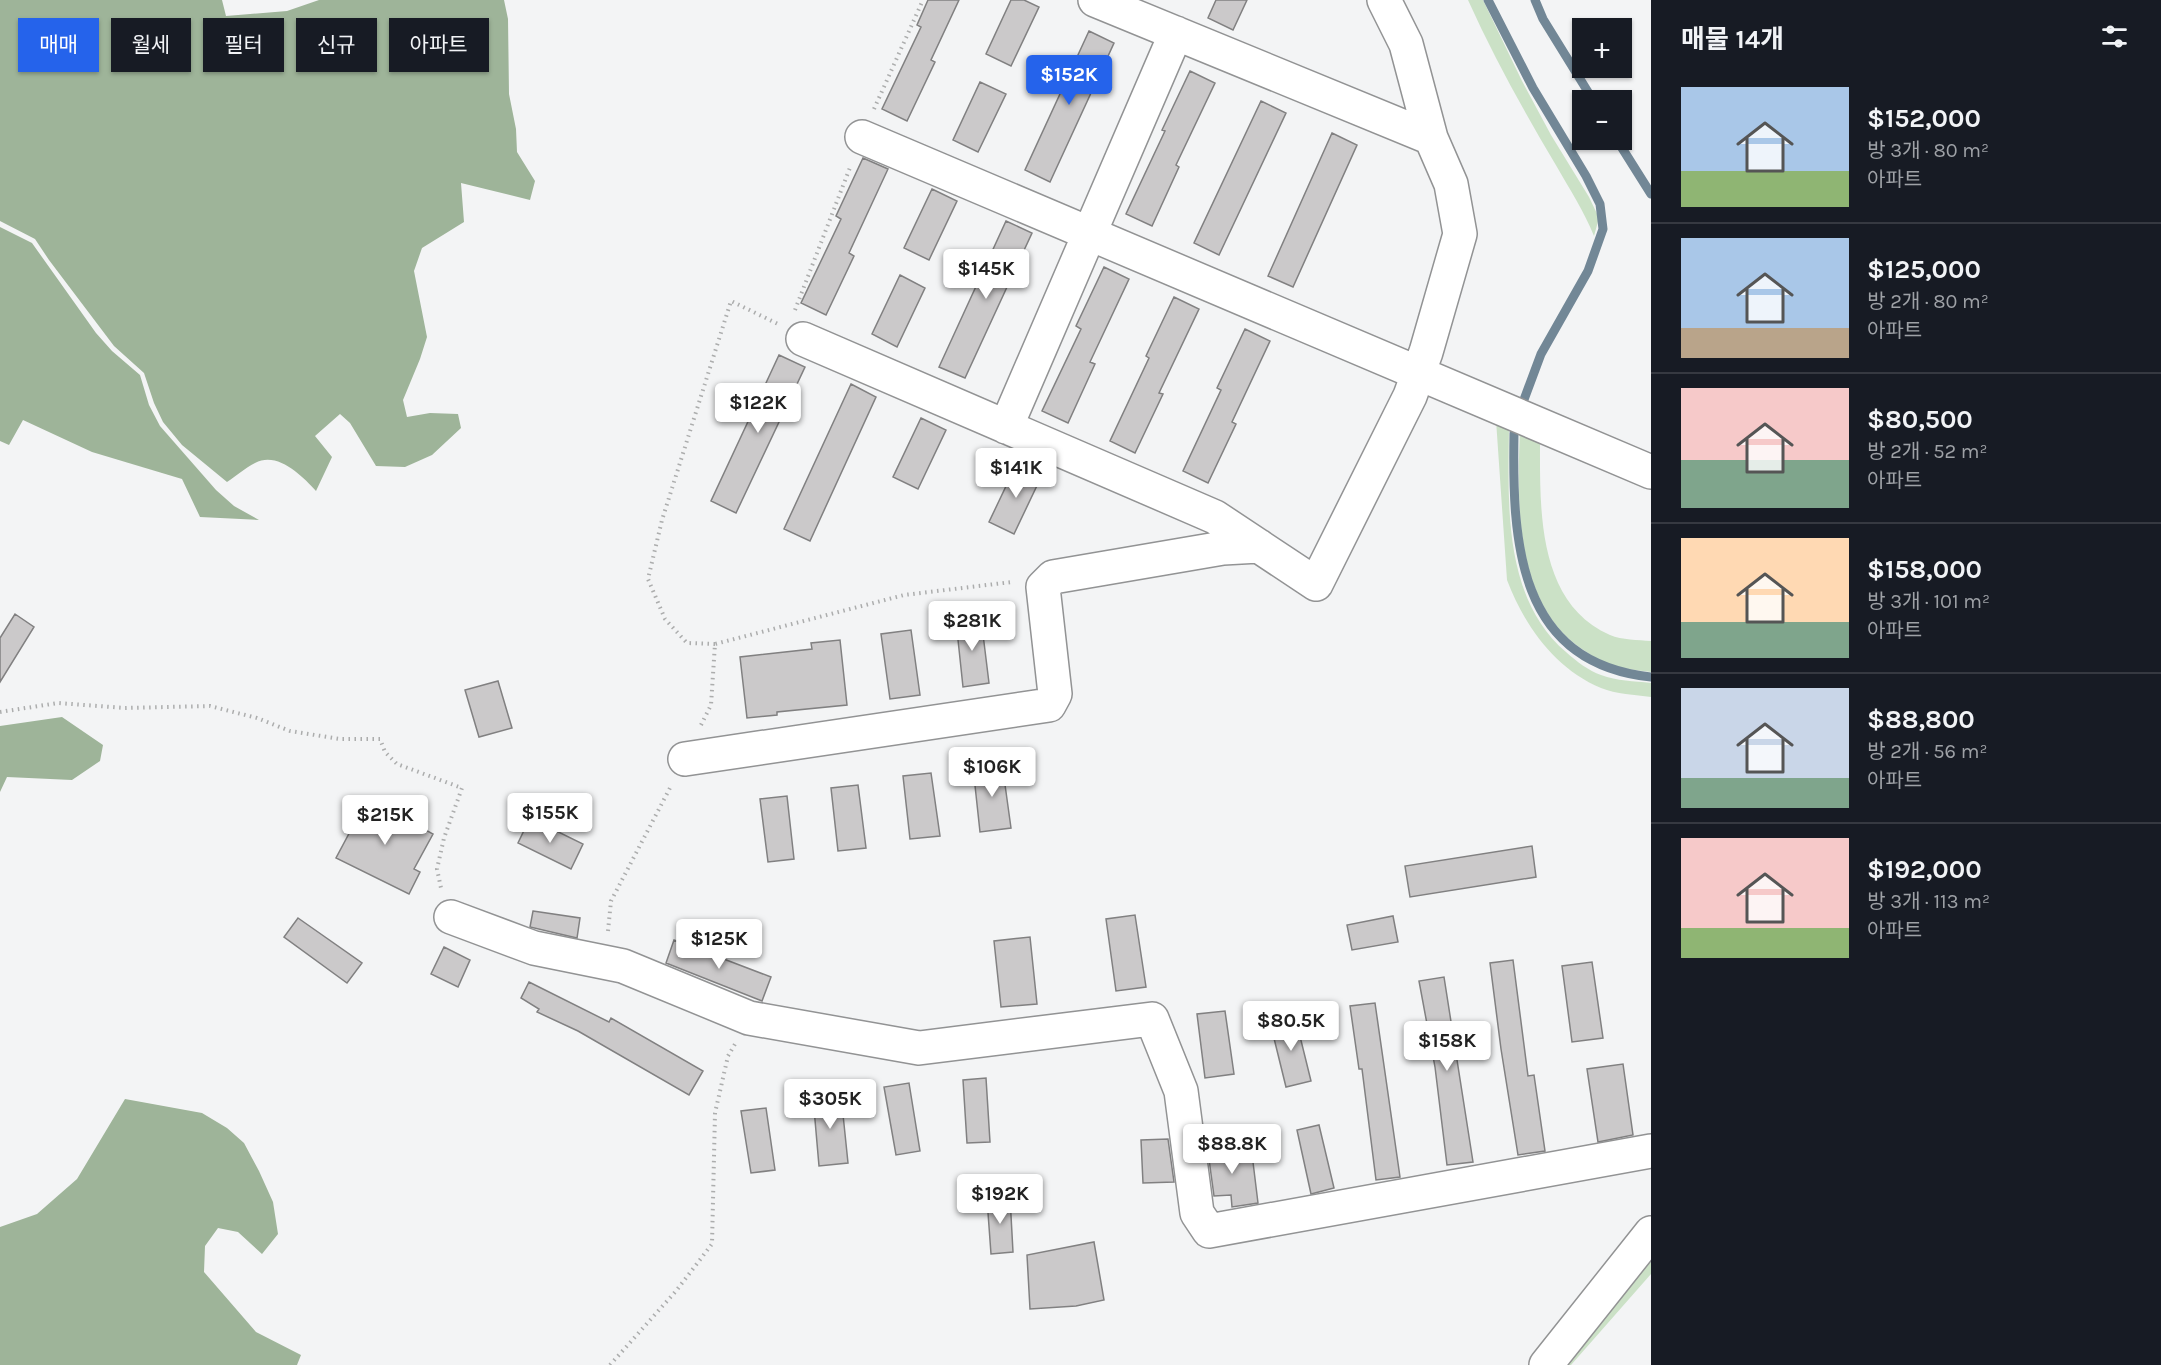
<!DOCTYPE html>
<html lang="ko">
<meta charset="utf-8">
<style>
body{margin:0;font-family:Karla,"Noto Sans KR",sans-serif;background:#20242c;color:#f1f3f6;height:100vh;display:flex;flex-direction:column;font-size:22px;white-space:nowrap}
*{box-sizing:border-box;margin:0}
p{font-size:20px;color:#9ea1a6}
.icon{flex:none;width:33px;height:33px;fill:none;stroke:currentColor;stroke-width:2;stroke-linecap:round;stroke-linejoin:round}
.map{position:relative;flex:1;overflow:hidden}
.details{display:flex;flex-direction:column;background:#171b24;width:510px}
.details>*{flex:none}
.hud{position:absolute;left:18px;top:18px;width:570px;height:54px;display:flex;gap:12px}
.controls{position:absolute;left:1572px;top:18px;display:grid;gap:12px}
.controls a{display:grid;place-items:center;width:60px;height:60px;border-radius:0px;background:#171b24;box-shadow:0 2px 4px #0004;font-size:30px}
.price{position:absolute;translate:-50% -51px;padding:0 14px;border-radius:6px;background:#fff;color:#222;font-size:20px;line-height:39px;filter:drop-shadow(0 2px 3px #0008)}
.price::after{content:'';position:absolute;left:50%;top:36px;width:18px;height:14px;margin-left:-9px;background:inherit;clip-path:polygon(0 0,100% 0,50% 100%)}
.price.active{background:#2563eb;color:#fff}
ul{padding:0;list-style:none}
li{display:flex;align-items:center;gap:18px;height:150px;padding:0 30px}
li+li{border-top:2px solid #363941}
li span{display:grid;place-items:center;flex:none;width:168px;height:120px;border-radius:0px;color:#555}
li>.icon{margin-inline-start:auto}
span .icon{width:72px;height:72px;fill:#fffc;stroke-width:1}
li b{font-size:26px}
h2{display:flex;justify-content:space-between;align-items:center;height:72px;padding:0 30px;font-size:26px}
.chip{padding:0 21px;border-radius:0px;background:#171b24;box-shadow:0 2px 4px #0004;font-size:21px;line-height:54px}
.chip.active{background:#2563eb;color:#fff}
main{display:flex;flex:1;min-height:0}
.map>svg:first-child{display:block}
.green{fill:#cbe1c6}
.forest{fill:#9eb499}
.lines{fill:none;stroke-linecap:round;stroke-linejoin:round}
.stream{stroke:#728796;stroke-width:9}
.building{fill:#cbc9ca;stroke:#818081;stroke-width:1.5}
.minor-casing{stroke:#929394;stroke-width:36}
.path{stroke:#acadad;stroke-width:4;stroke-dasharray:1.5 4.5;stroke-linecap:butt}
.minor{stroke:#fff;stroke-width:33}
</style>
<main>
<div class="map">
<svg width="1651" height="1365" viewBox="0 0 1651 1365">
<rect width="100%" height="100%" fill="#f3f4f5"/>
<path class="green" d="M 1468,0 L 1483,0 L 1522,81 L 1551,135 L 1589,197 L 1599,218 L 1594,236 C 1584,211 1570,190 1557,167 C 1525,113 1494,58 1468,0 Z
M 1496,420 L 1509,428 C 1508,504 1503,598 1566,652 C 1576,661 1589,671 1601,675 C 1617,681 1634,681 1651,683 L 1651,697 C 1635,695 1616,694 1601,688 C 1555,669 1524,625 1507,580 Z
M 1520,430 L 1540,443 C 1540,509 1537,603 1610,635 C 1622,640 1638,640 1651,641 L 1651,672 C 1637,670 1623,669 1610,665 C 1601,662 1591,655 1582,649 C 1514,603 1517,503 1520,430 Z
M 1651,1262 L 1651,1274 L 1571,1365 L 1560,1365 Z"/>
<path class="forest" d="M 0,0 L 222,0 L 226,16 L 287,11 L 319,0 L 504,0 L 508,19 L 509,94 L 516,129 L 517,152 L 535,181 L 530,200 L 461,183 L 464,222 L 422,248 L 414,271 L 427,337 L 420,359 L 403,400 L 407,417 L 430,413 L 458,414 L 461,428 L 432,455 L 405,467 L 376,466 L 350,423 L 340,414 L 315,436 L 332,457 L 316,491 C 302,476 278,451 255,463 C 245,468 236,476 227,482 L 182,445 L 163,422 L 154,403 L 144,373 L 114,346 L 49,260 L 35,239 L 0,221 Z
M 0,227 L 32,243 L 96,333 L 112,351 L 140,375 L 149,405 L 160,426 L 216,490 L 234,506 L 259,520 L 200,517 L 182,479 L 92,452 L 23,420 L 9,445 L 0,441 Z
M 62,717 L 103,745 L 100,761 L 72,780 L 7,777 L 0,792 L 0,726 Z
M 125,1099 L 202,1113 L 227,1128 L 244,1143 L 259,1171 L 273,1202 L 278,1234 L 262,1254 L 238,1232 L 218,1228 L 205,1246 L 204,1272 L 256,1332 L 301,1355 L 297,1365 L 0,1365 L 0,1227 L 37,1214 L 77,1179 Z"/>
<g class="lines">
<path class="stream" d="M 1488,0 L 1533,88 L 1586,176 L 1600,204 L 1603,229 L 1588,271 L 1541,354 L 1522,405
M 1535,0 L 1543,19 L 1593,100
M 1617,140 L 1651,194
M 1514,433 C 1512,541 1517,663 1651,677"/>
</g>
<path class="building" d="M 928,0 L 959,0 L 931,60 L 935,62 L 907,121 L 882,109 L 921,27 L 917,25 Z
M 1011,0 L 1024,0 L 1039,7 L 1011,66 L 986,54 Z
M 1216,0 L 1247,0 L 1233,30 L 1208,18 Z
M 1089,31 L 1114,43 L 1050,182 L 1025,170 Z
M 1190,71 L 1215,83 L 1176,165 L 1179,167 L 1152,226 L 1126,214 L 1165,131 L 1162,130 Z
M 980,82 L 1006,94 L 978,152 L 953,140 Z
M 1261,101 L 1286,113 L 1219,255 L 1194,243 Z
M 1332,133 L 1357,145 L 1293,287 L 1268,276 Z
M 863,158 L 888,169 L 849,253 L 854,256 L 826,315 L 801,303 L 841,219 L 836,216 Z
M 932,189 L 957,201 L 929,260 L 904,248 Z
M 1006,221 L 1032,233 L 965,378 L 939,367 Z
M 1104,267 L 1129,279 L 1090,362 L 1095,364 L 1068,423 L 1042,411 L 1081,329 L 1076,326 Z
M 900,275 L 925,288 L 897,347 L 872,334 Z
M 1174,297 L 1199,309 L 1159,393 L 1163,394 L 1135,453 L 1110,441 L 1149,358 L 1146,356 Z
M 1245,329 L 1270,341 L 1232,422 L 1236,424 L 1208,483 L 1183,471 L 1221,390 L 1217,388 Z
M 779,355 L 805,367 L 736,513 L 711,501 Z
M 851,384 L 876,397 L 810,541 L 784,529 Z
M 921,418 L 946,430 L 918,489 L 893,477 Z
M 1017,463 L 1042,475 L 1014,534 L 989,522 Z
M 15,614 L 34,627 L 0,682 L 0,638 Z
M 981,618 L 989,683 L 963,687 L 956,621 Z
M 911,630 L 920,695 L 890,699 L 881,634 Z
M 840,640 L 847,705 L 777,712 L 777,715 L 747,718 L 740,657 L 812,649 L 811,643 Z
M 498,681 L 512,728 L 479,737 L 465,690 Z
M 1002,763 L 1011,828 L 980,832 L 973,767 Z
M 931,773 L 940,836 L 910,839 L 903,776 Z
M 858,785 L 866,848 L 838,851 L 831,788 Z
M 787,796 L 794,859 L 768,862 L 760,799 Z
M 368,798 L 433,834 L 414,869 L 420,872 L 409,894 L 336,858 Z
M 530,818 L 583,844 L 571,869 L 518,843 Z
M 1532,846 L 1536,877 L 1410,897 L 1405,866 Z
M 533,911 L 580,918 L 577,938 L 530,927 Z
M 1135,915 L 1146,987 L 1116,991 L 1106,919 Z
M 1393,916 L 1398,942 L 1352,950 L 1347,925 Z
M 298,918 L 362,963 L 347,983 L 284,937 Z
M 1030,937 L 1037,1004 L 1001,1007 L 994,941 Z
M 674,940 L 771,977 L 762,1001 L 666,963 Z
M 444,947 L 470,960 L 458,987 L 431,974 Z
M 1513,960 L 1528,1076 L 1534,1075 L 1545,1151 L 1518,1155 L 1501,1049 L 1490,963 Z
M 1592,962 L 1603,1038 L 1572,1042 L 1562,966 Z
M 1444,977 L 1473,1162 L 1447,1165 L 1435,1067 L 1419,981 Z
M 529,982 L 609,1022 L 611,1018 L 703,1071 L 689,1095 L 578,1031 L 537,1012 L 539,1009 L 521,998 Z
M 1375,1003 L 1400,1177 L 1376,1180 L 1362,1069 L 1359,1069 L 1350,1006 Z
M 1225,1011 L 1234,1074 L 1205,1078 L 1197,1014 Z
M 1295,1016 L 1311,1081 L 1286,1087 L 1270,1022 Z
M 1623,1064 L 1633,1135 L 1598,1142 L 1587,1069 Z
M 986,1078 L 990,1142 L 967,1143 L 963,1080 Z
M 909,1083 L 920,1151 L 896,1155 L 884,1087 Z
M 841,1095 L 848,1163 L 819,1166 L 813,1097 Z
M 766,1108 L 775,1170 L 751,1173 L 741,1111 Z
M 1319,1125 L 1334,1188 L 1311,1194 L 1297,1130 Z
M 1206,1137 L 1220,1137 L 1222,1158 L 1252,1154 L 1258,1203 L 1232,1207 L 1231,1195 L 1214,1196 Z
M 1168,1139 L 1174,1182 L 1143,1183 L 1141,1140 Z
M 1010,1197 L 1013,1252 L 991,1254 L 987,1199 Z
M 1094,1242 L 1104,1300 L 1076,1306 L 1030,1309 L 1027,1255 Z"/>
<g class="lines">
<defs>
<path id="minor" d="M 1095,0 L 1431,138
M 862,137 L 1651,472
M 803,339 L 1215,517 L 1316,584 L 1410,396 L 1426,352 L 1460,234 L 1451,184 L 1431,138 L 1406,44 L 1384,0
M 1006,427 L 1176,33
M 685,759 L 1049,705 L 1055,694 L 1043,587 L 1053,577 L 1223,548 L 1259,546
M 451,917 L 534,948 L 623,966 L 749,1018 L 919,1048 L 1152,1019 L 1181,1091 L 1197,1213 L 1209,1231 L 1651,1151
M 1546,1365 L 1651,1233"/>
</defs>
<use href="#minor" class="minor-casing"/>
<path class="path" d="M 874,109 L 923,0
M 795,310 L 851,165
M 715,644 L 687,643 L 665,619 L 648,579 L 662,520 L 731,301 L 778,324
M 0,712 L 58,703 L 125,708 L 210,706 L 257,718 L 290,731 L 340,739 L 380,739 L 385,752 L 397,764 L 462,788 L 444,838 L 437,869 L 441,888
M 701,725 L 711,705 L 715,644 L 904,595 L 1012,582
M 608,931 L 611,901 L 671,786
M 610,1365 L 676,1291 L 712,1244 L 715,1113 L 728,1056 L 735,1044"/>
<use href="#minor" class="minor"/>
</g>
</svg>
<div class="controls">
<a>+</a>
<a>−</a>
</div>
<b class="price active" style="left:1069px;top:106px">$152K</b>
<b class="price" style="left:986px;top:300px">$145K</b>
<b class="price" style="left:758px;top:434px">$122K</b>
<b class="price" style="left:1016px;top:499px">$141K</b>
<b class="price" style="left:972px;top:652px">$281K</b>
<b class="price" style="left:992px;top:798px">$106K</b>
<b class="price" style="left:550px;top:844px">$155K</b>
<b class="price" style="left:385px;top:846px">$215K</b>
<b class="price" style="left:719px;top:970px">$125K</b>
<b class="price" style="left:1291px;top:1052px">$80.5K</b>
<b class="price" style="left:1447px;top:1072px">$158K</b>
<b class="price" style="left:830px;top:1130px">$305K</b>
<b class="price" style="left:1232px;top:1175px">$88.8K</b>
<b class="price" style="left:1000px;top:1225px">$192K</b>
<div class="hud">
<a class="chip active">매매</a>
<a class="chip">월세</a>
<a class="chip">필터</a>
<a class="chip">신규</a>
<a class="chip">아파트</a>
</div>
</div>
<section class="details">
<h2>매물 14개<svg class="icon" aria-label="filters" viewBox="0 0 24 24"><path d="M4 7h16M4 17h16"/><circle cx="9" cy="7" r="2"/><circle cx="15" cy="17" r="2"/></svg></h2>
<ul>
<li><span style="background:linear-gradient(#a9c7e8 70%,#8fb573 0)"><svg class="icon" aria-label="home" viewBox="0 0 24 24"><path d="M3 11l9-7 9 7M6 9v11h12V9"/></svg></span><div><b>$152,000</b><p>방 3개 · 80 m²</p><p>아파트</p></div></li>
<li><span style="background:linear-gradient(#a9c7e8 75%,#b9a48a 0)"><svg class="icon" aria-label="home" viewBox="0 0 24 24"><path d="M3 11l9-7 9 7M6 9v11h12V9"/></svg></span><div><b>$125,000</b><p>방 2개 · 80 m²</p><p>아파트</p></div></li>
<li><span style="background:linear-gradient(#f6c9c9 60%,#7fa58c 0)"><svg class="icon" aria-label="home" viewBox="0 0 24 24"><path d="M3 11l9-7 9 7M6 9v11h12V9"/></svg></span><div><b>$80,500</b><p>방 2개 · 52 m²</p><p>아파트</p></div></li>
<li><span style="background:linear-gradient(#ffd9b3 70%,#7fa58c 0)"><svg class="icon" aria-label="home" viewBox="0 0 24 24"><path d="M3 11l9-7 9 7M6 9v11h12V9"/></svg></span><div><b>$158,000</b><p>방 3개 · 101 m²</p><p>아파트</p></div></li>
<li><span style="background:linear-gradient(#c9d6e8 75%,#7fa58c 0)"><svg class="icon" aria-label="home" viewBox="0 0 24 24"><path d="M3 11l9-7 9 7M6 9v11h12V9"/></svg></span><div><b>$88,800</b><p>방 2개 · 56 m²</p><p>아파트</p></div></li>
<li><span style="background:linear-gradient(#f6c9c9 75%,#8fb573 0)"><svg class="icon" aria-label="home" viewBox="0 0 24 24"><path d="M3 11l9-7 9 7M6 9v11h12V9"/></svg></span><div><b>$192,000</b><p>방 3개 · 113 m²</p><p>아파트</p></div></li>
</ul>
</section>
</main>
